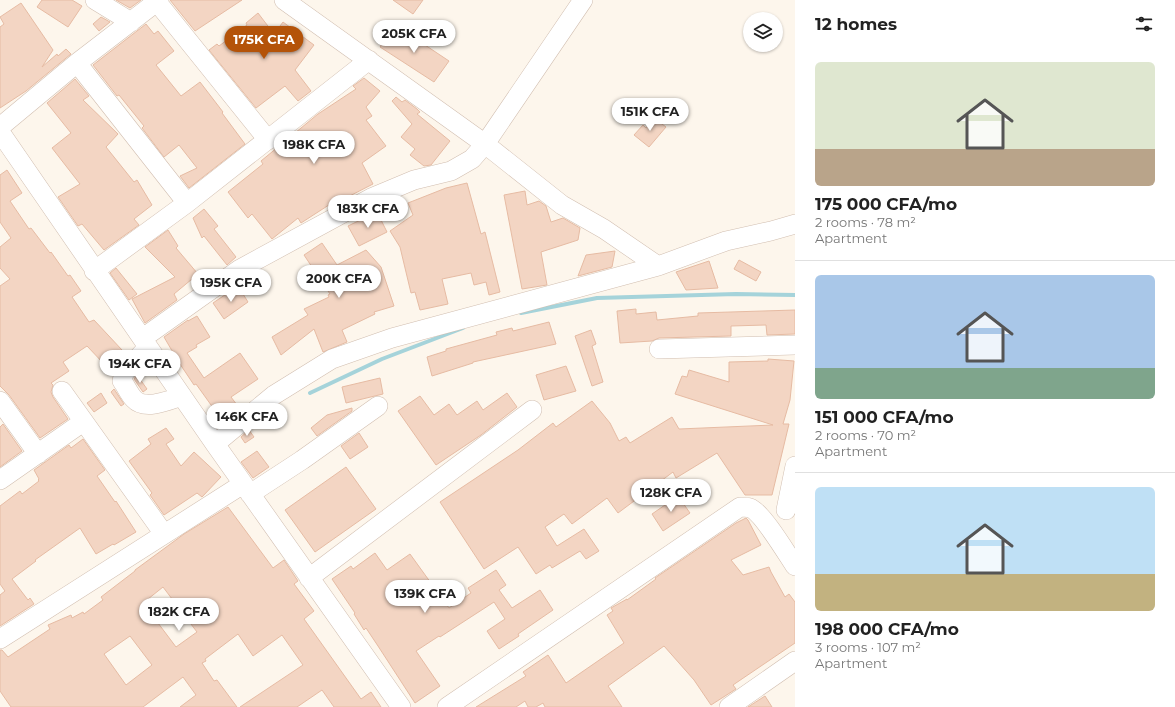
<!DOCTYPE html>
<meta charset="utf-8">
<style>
body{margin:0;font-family:Montserrat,sans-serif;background:#f6f6f6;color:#222;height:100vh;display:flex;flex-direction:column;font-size:15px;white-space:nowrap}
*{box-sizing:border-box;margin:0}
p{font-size:13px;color:#767676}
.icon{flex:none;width:22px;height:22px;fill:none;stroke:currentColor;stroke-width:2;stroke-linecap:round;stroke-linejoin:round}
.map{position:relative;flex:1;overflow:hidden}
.sheet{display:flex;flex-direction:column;background:#fff;width:380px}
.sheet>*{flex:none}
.controls{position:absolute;left:743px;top:12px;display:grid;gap:8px}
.controls a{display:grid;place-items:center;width:40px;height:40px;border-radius:50%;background:#fff;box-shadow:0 1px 3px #0004;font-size:20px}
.price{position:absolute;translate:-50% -34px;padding:0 9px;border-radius:14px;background:#fff;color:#222;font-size:13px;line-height:26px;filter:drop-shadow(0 1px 2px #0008)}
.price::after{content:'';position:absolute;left:50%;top:24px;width:12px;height:9px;margin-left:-6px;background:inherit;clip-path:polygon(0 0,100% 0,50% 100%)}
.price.current{background:#b45309;color:#fff}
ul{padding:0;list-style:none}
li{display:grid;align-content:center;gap:8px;height:212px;padding:0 20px}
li+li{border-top:1px solid #e0e0e0}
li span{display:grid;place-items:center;height:124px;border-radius:6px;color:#555}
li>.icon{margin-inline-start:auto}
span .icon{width:72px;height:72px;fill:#fffc;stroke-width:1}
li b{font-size:17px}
h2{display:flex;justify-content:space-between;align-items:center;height:48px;padding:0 20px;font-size:17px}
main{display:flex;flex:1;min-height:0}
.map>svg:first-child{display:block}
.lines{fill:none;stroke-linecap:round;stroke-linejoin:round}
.stream{stroke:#a5d3da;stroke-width:4}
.building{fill:#f3d5c3;stroke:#e6bba3;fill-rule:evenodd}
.minor-casing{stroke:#d1beb0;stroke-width:20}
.minor{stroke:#fff;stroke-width:19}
</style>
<main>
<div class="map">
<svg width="795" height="707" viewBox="0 0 795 707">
<rect width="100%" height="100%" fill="#fdf6ec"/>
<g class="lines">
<path class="stream" d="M 521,313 L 597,298 L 736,294 L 795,295
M 310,393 L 382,359 L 463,328"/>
</g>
<path class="building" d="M 42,0 L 72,0 L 82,6 L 68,27 L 37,7 Z
M 116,0 L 141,0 L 130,8 Z
M 170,0 L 242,0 L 195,31 Z
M 393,0 L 423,0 L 413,14 Z
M 21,3 L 53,50 L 42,67 L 57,54 L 58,56 L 66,49 L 71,54 L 26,91 L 0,108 L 0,27 L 4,24 L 0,17 Z
M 258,13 L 274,34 L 283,22 L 314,45 L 295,70 L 311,91 L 298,101 L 285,86 L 256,108 L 209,50 L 217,44 L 219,46 L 247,25 L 246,23 Z
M 101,17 L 110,22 L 99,31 L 93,24 Z
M 146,24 L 154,34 L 158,31 L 174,51 L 156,65 L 181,96 L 200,82 L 223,112 L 222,113 L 245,144 L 189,188 L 180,176 L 197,168 L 179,145 L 164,157 L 142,128 L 144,126 L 119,95 L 117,96 L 93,65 Z
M 395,25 L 449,61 L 434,82 L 380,47 Z
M 364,78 L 380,91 L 366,107 L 372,116 L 366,120 L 386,146 L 362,163 L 373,184 L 336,203 L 335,201 L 301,223 L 298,218 L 272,239 L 252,214 L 248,218 L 228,192 L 263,164 L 261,161 L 318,114 L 356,89 L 353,86 Z
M 75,79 L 89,96 L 83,100 L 118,134 L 106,147 L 134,182 L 137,180 L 152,205 L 134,219 L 139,225 L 104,250 L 82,224 L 78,226 L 58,197 L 80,184 L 52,148 L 71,133 L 47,103 Z
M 396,97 L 402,102 L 405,100 L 417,109 L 420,112 L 417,114 L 450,141 L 431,165 L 424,166 L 410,155 L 415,149 L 401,137 L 412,124 L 392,101 Z
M 654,118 L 666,127 L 649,147 L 634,135 L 643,125 L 646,128 Z
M 7,170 L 22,193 L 10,201 L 29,229 L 31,228 L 50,253 L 51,252 L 68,276 L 70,275 L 81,291 L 72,297 L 89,322 L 94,320 L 122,350 L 105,365 L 87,346 L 63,362 L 69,371 L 51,383 L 53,385 L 51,392 L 53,397 L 68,419 L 40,438 L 9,395 L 0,386 L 0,286 L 10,279 L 0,268 L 0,247 L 11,238 L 0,222 L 0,175 Z
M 467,183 L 481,234 L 485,232 L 500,292 L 489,295 L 486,282 L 474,285 L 471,273 L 442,279 L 448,304 L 420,310 L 415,292 L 411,293 L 400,247 L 390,231 L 413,215 L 408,203 L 446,188 Z
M 525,191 L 527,205 L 539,201 L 546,206 L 551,222 L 563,218 L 580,228 L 578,240 L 541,252 L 547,285 L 522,289 L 504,195 Z
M 204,209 L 218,226 L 214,229 L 236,257 L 227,265 L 204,236 L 202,238 L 193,218 Z
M 377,212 L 387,232 L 359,246 L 348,226 Z
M 168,230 L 178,246 L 176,248 L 198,274 L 174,294 L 177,300 L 145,323 L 132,299 L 175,277 L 145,247 Z
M 322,243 L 337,265 L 366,250 L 381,267 L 394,306 L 374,312 L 375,314 L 342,330 L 347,342 L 323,352 L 314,329 L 281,355 L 272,337 L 308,315 L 304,309 L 329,297 L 328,295 L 330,294 L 304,255 Z
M 615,251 L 612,267 L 578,276 L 586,255 Z
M 739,260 L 761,272 L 756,281 L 734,269 Z
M 709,261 L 718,288 L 686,290 L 676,272 Z
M 116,268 L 137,294 L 129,300 L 110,273 Z
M 238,286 L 248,302 L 224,319 L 213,303 Z
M 636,309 L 636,314 L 656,312 L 657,320 L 698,316 L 698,313 L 795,310 L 795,334 L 767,335 L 766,325 L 731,326 L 731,336 L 659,338 L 652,341 L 620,343 L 617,311 Z
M 197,316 L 210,337 L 196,345 L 197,347 L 187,353 L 204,378 L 240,353 L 258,379 L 231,397 L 240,409 L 224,423 L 196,384 L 194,385 L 178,361 L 164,337 L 188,320 L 188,321 Z
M 549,322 L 556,344 L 473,362 L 473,363 L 432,376 L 427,357 L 446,351 L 446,349 L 497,335 L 496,332 L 512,328 L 513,331 Z
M 591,330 L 596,344 L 592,346 L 603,382 L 592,386 L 575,336 Z
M 768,359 L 794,361 L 790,400 L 783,424 L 789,424 L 772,495 L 745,495 L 717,453 L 676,478 L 673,472 L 618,513 L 607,498 L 572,524 L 564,514 L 545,527 L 557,546 L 584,529 L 599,551 L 586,559 L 580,551 L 552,568 L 550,565 L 536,574 L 518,547 L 484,569 L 440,502 L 518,450 L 553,423 L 556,427 L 592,401 L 610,423 L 619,441 L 626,437 L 630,443 L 672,417 L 679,429 L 773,425 L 675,394 L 682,376 L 687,377 L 689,370 L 729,382 L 729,362 L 768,361 Z
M 566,366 L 576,391 L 544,400 L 536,375 Z
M 137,375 L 147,389 L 143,392 L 134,379 Z
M 380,378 L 383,394 L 346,403 L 342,387 Z
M 114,389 L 124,404 L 121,406 L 111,392 Z
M 101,393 L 107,403 L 94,412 L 87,403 Z
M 507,393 L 517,407 L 481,435 L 436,465 L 398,411 L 420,396 L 434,415 L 449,404 L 457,415 L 477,401 L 483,410 Z
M 352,408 L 352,411 L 317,436 L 311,428 L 327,415 Z
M 3,424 L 22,451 L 0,467 L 0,427 Z
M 166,428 L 174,439 L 166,444 L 181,466 L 194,452 L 221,477 L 202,497 L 197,493 L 164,515 L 150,495 L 152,493 L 129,461 L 151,444 L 148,439 Z
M 249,430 L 254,437 L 245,443 L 241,437 Z
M 359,433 L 368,447 L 350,459 L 341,446 Z
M 83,439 L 105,470 L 97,476 L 115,502 L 116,501 L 136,532 L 114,545 L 113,544 L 96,554 L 80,528 L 35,560 L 36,561 L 12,579 L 28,600 L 30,598 L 34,604 L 0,626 L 0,595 L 5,591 L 0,584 L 0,506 L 20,491 L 22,494 L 39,481 L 38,480 L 39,479 L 34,470 L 69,445 L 71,448 Z
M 257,451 L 269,467 L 253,478 L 241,462 Z
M 346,467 L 376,509 L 315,552 L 285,510 Z
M 678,496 L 690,513 L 663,531 L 652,514 Z
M 228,507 L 273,568 L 284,560 L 298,581 L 294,584 L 314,611 L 304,619 L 361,699 L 371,692 L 381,707 L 334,707 L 322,690 L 297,707 L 240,707 L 303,665 L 282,635 L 253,656 L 238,634 L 205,659 L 206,661 L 202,663 L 214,681 L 217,680 L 237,707 L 180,707 L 196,695 L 183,677 L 143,707 L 11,707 L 0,691 L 0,650 L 2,650 L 8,657 L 50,629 L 48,625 L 71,615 L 72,618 L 83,612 L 84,614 L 103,600 L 101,597 L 135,571 L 135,570 L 184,534 ZM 163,587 L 197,632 L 176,647 L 143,603 ZM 130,636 L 152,665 L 126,685 L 104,654 Z
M 746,518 L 748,520 L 761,545 L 731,560 L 743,575 L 769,567 L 771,572 L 785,597 L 789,594 L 795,602 L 795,643 L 733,685 L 736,689 L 711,705 L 694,680 L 664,646 L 608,686 L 622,707 L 545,707 L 543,703 L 536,707 L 528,707 L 525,701 L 516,707 L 476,707 L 526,676 L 523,672 L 548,655 L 566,683 L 624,643 L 607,615 L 613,611 L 611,608 L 627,599 L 627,600 L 656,579 L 655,578 L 736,523 Z
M 375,553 L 387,570 L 410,554 L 449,608 L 471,593 L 468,588 L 496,570 L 506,585 L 499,590 L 512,608 L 540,590 L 553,610 L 518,634 L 519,636 L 499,649 L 487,631 L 505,619 L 494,602 L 440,637 L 439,636 L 416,651 L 440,686 L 415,703 L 378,646 L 366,628 L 364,630 L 354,614 L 355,613 L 332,579 L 351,566 L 353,569 Z
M 765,696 L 772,707 L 748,707 Z"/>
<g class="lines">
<defs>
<path id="minor" d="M 95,0 L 131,22
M 284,0 L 485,144 L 562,205 L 604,229 L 658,266
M 157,2 L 268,140
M 77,63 L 187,203
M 0,127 L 77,63 L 159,0
M 0,132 L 215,444 L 401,707
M 94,271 L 187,203 L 369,60
M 143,338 L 240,269 L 371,198 L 414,180 L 451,171 L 472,159 L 485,144 L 583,0
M 148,347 L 124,373 L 122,381 C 126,386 129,394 134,399 C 145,411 170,400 182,396
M 659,349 L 795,345
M 62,391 L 164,534
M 0,401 L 38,454
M 215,444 L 274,395 L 332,359 L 392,338 L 658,266 L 726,241 L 771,231 L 795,224
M 0,480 L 83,422
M 250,494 L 302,460 L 378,406
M 786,510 L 795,466
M 309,578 L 532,410
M 0,639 L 243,484
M 447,707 L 740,507 C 743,507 747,507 750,508 C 762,512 787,554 795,566
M 729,707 L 795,661"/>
</defs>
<use href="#minor" class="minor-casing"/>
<use href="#minor" class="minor"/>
</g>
</svg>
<div class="controls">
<a><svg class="icon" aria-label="layers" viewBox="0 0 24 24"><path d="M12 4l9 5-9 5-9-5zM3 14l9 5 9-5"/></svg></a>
</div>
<b class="price" style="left:414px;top:54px">205K CFA</b>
<b class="price current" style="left:264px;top:60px">175K CFA</b>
<b class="price" style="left:650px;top:132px">151K CFA</b>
<b class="price" style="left:314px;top:165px">198K CFA</b>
<b class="price" style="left:368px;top:229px">183K CFA</b>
<b class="price" style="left:339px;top:299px">200K CFA</b>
<b class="price" style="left:231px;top:303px">195K CFA</b>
<b class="price" style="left:140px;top:384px">194K CFA</b>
<b class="price" style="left:247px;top:437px">146K CFA</b>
<b class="price" style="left:671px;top:513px">128K CFA</b>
<b class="price" style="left:425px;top:614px">139K CFA</b>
<b class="price" style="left:179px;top:632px">182K CFA</b>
</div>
<section class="sheet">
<h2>12 homes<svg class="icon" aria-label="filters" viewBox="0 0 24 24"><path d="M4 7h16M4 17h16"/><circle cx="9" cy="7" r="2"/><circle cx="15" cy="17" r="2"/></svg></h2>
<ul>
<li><span style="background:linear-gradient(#dfe7d0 70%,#b9a48a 0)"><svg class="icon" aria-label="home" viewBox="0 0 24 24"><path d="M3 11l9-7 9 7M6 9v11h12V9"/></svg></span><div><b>175 000 CFA/mo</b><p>2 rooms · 78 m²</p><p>Apartment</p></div></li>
<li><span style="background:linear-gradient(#a9c7e8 75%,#7fa58c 0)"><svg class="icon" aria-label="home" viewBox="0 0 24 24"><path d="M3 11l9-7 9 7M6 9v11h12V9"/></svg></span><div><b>151 000 CFA/mo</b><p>2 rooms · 70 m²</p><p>Apartment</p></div></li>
<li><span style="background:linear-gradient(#bfe0f5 70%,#c2b280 0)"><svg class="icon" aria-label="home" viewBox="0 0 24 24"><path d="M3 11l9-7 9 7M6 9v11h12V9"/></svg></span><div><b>198 000 CFA/mo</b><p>3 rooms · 107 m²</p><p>Apartment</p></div></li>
</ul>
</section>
</main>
